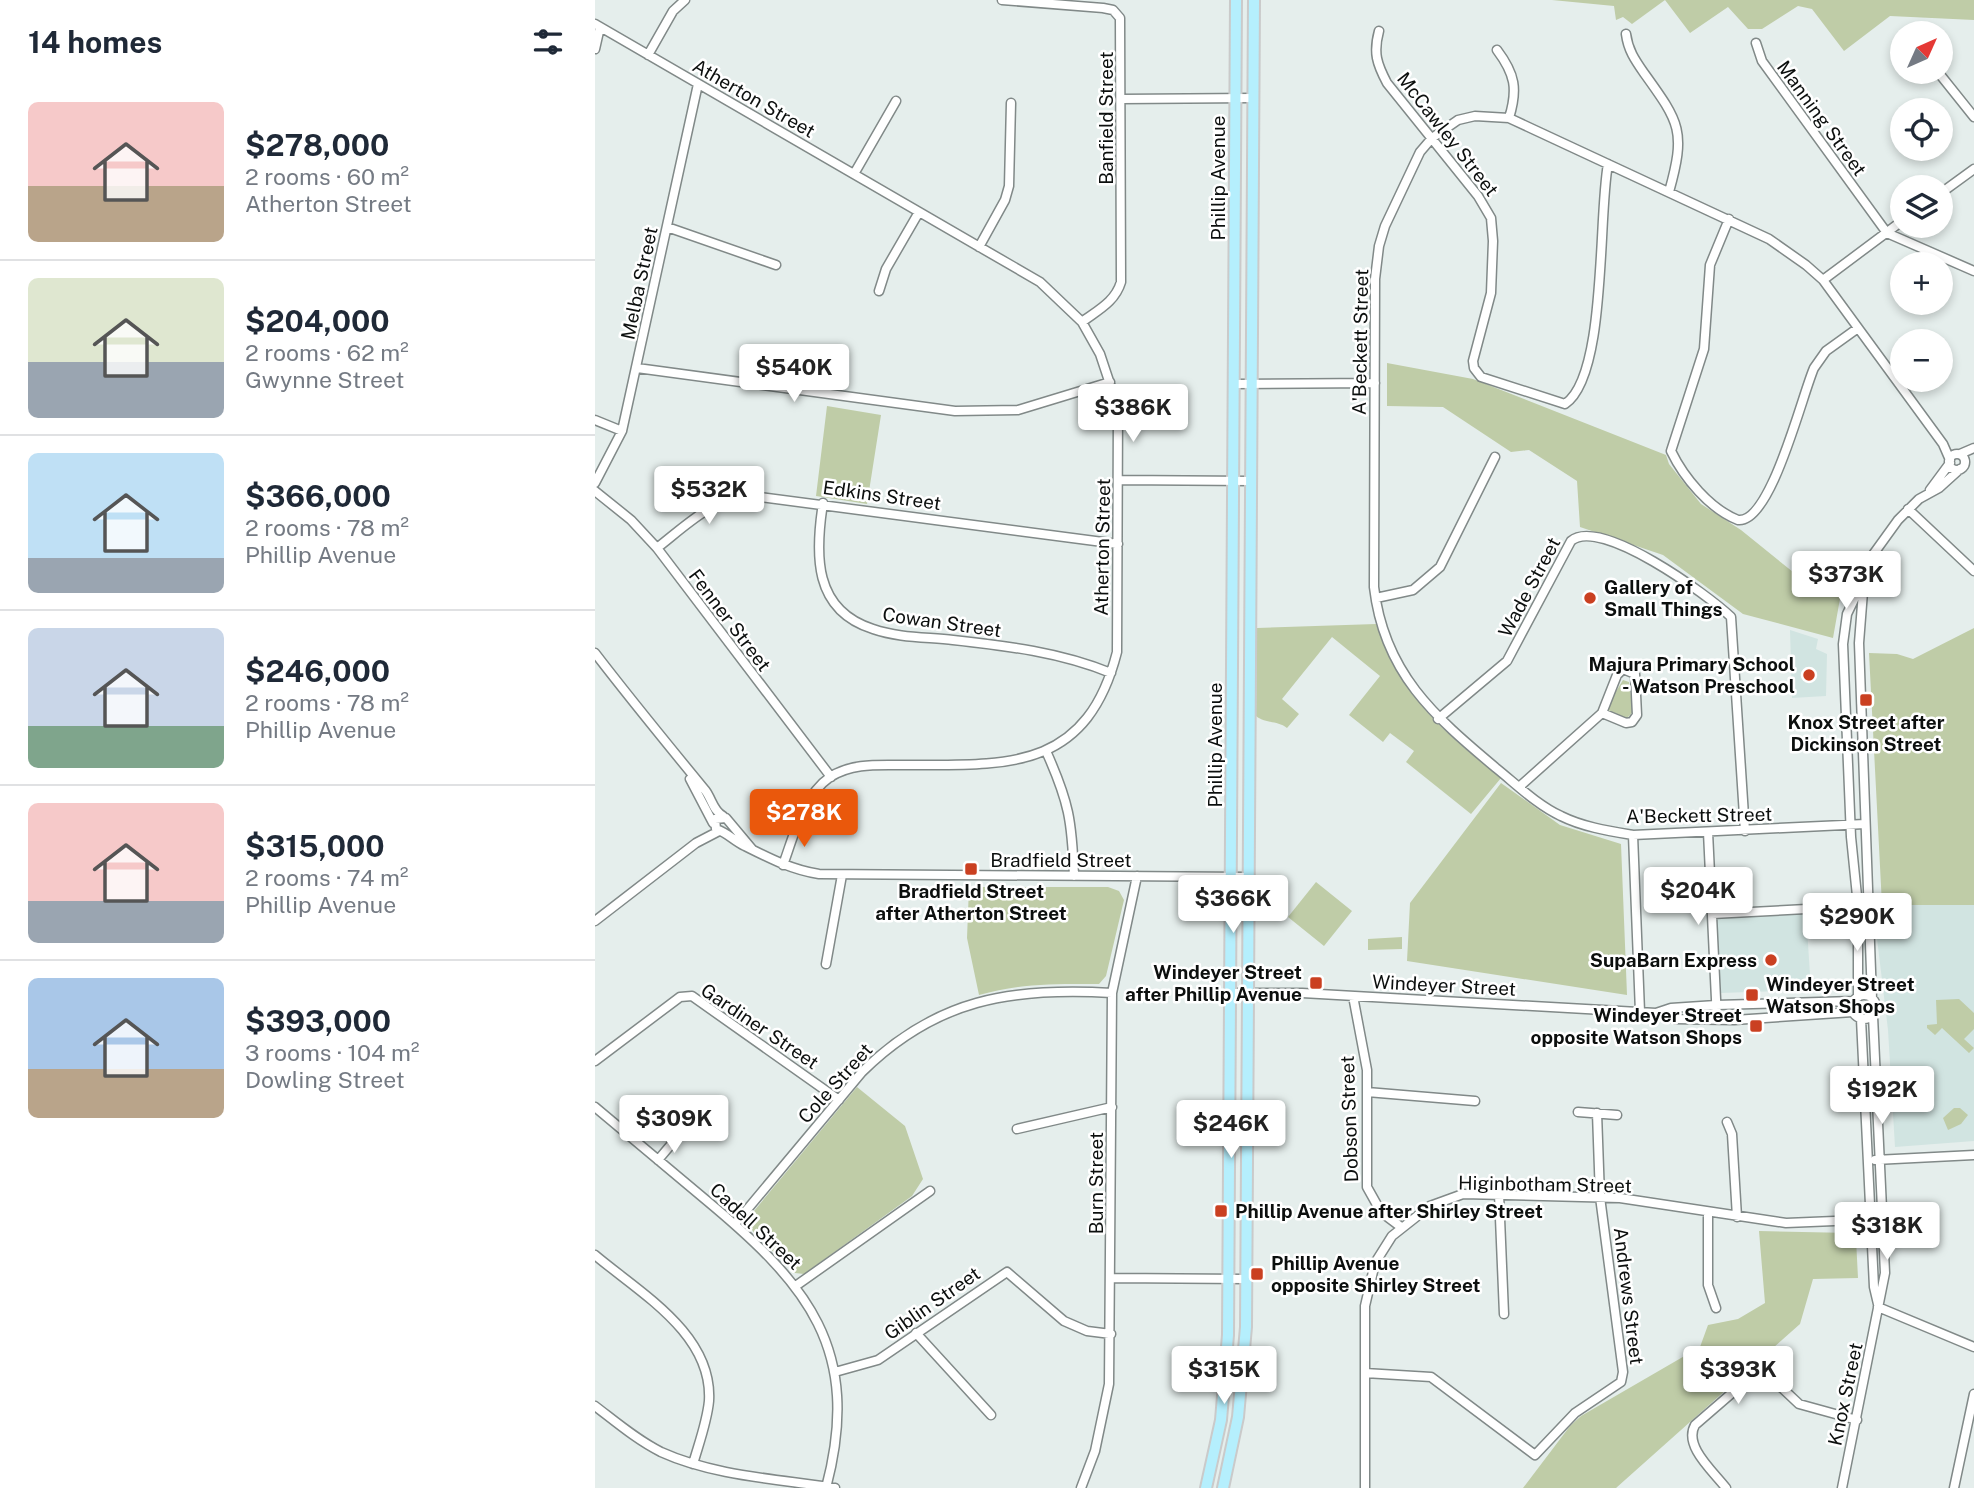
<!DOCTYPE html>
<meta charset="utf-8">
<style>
body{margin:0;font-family:"Public Sans",sans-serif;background:#f6f6f7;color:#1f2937;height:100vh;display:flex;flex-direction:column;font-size:26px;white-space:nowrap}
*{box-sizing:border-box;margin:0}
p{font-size:23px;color:#747a83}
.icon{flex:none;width:38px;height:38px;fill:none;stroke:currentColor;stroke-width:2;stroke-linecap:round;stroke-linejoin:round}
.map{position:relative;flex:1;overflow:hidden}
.details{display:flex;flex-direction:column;background:#fff;width:595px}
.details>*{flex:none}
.needle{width:46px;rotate:45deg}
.fabs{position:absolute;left:1295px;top:21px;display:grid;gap:14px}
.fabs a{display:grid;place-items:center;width:63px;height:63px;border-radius:50%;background:#fff;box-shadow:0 4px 10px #0003;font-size:35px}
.price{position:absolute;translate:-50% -60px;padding:0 16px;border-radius:7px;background:#fff;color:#222;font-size:23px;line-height:46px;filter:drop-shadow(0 2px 4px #0008)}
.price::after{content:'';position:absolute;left:50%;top:42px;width:21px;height:16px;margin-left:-10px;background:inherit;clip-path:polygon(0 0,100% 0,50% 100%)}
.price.active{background:#ea580c;color:#fff}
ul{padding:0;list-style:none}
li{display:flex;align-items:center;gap:21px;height:175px;padding:0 28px}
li+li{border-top:2px solid #e0e1e3}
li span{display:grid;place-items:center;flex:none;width:196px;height:140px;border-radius:10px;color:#555}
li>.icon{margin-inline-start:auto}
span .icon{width:84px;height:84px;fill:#fffc;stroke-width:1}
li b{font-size:30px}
h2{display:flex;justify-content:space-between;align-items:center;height:84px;padding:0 28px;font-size:30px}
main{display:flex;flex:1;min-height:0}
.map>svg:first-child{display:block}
.built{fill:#d1e4e1}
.green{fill:#bfcca7}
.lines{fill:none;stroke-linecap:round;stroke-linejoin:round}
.minor-casing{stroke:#818988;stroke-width:11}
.major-casing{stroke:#cacaca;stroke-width:14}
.minor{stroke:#fff;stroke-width:8}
.major{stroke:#b5effd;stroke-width:10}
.poi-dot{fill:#ca4021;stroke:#fff;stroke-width:2.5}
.labels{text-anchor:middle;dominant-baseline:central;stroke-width:5;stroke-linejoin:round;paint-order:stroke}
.street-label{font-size:19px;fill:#0c0f0e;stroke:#fff}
.poi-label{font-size:19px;font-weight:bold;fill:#0c0f0e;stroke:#fff;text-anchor:start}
</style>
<main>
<section class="details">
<h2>14 homes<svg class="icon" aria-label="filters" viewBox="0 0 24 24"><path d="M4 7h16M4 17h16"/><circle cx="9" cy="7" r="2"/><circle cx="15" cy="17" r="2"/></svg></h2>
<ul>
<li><span style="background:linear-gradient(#f6c9c9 60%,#b9a48a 0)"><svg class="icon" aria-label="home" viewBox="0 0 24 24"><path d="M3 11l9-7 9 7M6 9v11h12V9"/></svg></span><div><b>$278,000</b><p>2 rooms · 60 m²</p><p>Atherton Street</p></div></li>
<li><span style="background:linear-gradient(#dfe7d0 60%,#9aa5b1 0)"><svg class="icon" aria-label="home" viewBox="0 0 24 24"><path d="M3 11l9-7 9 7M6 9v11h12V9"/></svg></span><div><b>$204,000</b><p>2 rooms · 62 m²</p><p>Gwynne Street</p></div></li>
<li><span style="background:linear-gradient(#bfe0f5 75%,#9aa5b1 0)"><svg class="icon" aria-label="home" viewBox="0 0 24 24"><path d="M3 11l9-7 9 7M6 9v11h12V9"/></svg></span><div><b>$366,000</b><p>2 rooms · 78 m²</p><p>Phillip Avenue</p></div></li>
<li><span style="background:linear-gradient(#c9d6e8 70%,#7fa58c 0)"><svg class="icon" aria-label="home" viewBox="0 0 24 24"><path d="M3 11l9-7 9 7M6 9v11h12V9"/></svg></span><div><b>$246,000</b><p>2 rooms · 78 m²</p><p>Phillip Avenue</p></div></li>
<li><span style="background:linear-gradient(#f6c9c9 70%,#9aa5b1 0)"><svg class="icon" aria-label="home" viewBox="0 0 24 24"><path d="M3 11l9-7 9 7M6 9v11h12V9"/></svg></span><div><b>$315,000</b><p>2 rooms · 74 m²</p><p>Phillip Avenue</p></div></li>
<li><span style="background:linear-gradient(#a9c7e8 65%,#b9a48a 0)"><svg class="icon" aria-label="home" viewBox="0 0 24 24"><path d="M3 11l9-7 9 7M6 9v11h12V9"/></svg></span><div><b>$393,000</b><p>3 rooms · 104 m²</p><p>Dowling Street</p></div></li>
</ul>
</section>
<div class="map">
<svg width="1379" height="1488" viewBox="0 0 1379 1488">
<rect width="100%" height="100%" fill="#e5eeec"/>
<path class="built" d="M 1195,630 L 1223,639 L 1221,649 L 1232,654 L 1231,696 L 1197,698 Z
M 1278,905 L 1379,905 L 1379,1141 L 1300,1147 L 1293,1030 Z
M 1211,913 L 1216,990 L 1125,993 L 1121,916 Z"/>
<path class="green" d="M 957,0 L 1379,0 L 1379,20 L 1295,16 L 1249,51 L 1217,9 L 1203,6 L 1167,29 L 1153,29 L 1133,7 L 1095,33 L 1070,0 L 1037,24 L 1028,17 L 1021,20 L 1019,6 Z
M 792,363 L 878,379 L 1071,455 L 1074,464 L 1106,504 L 1146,530 L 1198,572 L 1246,593 L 1238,638 L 1148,614 L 1068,555 L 985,527 L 982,481 L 934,450 L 916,452 L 848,407 L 792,406 Z
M 232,406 L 286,415 L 272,504 L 221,496 Z
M 781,624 C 811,701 844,728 906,778 L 876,814 L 811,762 L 819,751 L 795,733 L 788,742 L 754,715 L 785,676 L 737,637 L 687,699 L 704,714 L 692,728 C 682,720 671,724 661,716 L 662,628 Z
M 1379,628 L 1379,905 L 1287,905 L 1274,653 L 1302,654 L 1318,659 Z
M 1028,680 L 1034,682 L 1038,712 L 1031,719 L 1015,712 L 1012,706 Z
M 906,783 L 965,825 L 1026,844 L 1032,995 L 812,961 L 815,903 Z
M 721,882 L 757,911 L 729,946 L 693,917 Z
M 374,887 L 513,887 L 524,891 L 529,900 L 511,976 L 504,984 C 462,984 425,983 384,995 L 372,938 Z
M 807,937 L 807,949 L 773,950 L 773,939 Z
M 1364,999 L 1379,1013 L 1379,1029 L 1369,1039 L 1379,1048 L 1374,1053 L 1347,1028 L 1340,1035 L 1332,1028 L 1332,1025 L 1342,1024 L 1341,1000 Z
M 262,1087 L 310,1126 L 328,1179 L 317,1196 L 209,1274 L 200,1273 L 159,1233 L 153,1223 L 154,1217 Z
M 1359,1108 L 1365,1108 L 1373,1115 L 1366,1124 L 1353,1130 L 1348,1118 Z
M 1164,1231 L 1256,1233 L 1261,1239 L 1263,1278 L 1218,1279 L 1205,1324 L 1021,1488 L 928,1488 L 975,1426 L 986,1416 L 1105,1347 L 1113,1325 L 1143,1319 L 1170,1303 Z"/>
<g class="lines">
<defs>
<path id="minor" d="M 407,0 L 508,8 L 518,10 L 525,18 L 526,282 C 520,302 503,310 487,322
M 0,24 L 445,282 L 487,322 L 505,354 L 523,408 L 522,652 C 491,773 410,765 307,765 C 282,765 257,763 235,777 C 208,796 199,835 188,865
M 784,31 C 778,53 782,64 792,83 L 883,196 L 896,218 L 898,241 L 896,293 L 878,361 L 879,368 L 886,377 L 970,404 C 1012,376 1003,216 1013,164
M 1031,34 C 1033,50 1040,60 1049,73 C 1085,123 1091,131 1074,192
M 1161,43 L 1167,61 L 1292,233 L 1379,271
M 0,49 L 5,27
M 902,50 C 920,74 923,89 914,118
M 53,55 L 78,11 L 90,0
M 1343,72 L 1379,117
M 526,99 L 658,98
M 259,174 L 301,101
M 1346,193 L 1379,169
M 1134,219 L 1115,265 L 1109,349 L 1076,451 C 1089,478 1115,509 1143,520 C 1176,524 1207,395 1219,368 L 1231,351 L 1263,328
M 72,227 L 181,265
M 384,247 L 410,200 L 414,186 L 416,103
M 1228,280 L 1307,221
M 284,291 L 291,269 L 324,212
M 42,368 L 360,411 L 423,410 L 515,382
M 639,384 L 780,383
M 0,420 L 27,431
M 1365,454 L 1379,448
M1354 462a8 8 0 1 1 16 0a8 8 0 1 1-16 0Z
M 524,480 L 656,481
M 0,483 L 27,431 L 103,84
M 1335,490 L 1355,463
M 0,491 L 36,520 L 62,548 L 236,777
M 228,503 C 220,554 218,610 278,629 C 304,638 332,637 358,640 C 412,646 465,652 516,673
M 1313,509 L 1379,571
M 62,548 C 89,527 115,501 150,495 L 523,544
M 781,598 L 818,590 L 845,567 L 900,457
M 0,653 C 36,700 73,745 110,790 C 117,799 118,811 128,816
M 843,719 L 912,661 L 976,541 C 1005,516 1113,595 1136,617 L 1150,831
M 451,751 C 474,802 477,821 479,876
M 95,779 L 118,823
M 924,787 L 1007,713 L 1022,675 L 1028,669 L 1040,674 L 1042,715 L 1037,722 L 1031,723 L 1007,713
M 1270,824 L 1038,835 C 1014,831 988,827 966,816 C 942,805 921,784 901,768 C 839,716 789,673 779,587 L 780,279 L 784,246 L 790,226 L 825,152 L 837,138 L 863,120 L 880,116 L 914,118 L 1174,239 L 1211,265 L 1228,280 L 1348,444 L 1355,460
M 1113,832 L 1122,1020
M 1038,835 L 1045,1012
M 157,849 L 131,818 L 120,819 L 121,829 C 133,833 139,841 150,846 C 174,858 197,870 224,874 L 654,877
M 1117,914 L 1268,906
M 0,921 L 101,843 L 124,831
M 231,964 L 247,875
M 636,993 L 707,993 L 1061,1013 L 1080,1019 L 1139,1020 L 1258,1012
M1257 1007a12 12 0 1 1 24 0a12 12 0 1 1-24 0Z
M 758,996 L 772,1070 L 772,1187 L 786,1212 L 806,1227
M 1263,997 L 1263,906 L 1256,837 L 1248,644 L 1252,614 L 1268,581
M 1277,998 L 1264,643 L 1269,579 L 1277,556 L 1303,520 L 1324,499 L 1344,488 L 1365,469
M 1061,1013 L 1076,1008 L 1121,1005 L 1258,1001
M 1266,1019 L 1279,1287 L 1283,1304
M 0,1061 L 85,997 L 97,996 L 244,1100
M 772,1092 L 880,1101
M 0,1107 C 37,1138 74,1169 111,1200 C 212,1284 268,1349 231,1488
M 983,1112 L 1022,1115
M 1132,1122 L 1137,1134 L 1142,1217
M 422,1129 L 517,1107
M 63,1160 L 96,1121
M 1280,1160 L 1379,1155
M 904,1194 L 909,1314
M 1113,1212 L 1113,1285 L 1121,1308
M 140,1224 L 267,1072 C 341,999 416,987 517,993
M 0,1255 C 45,1293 118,1334 114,1401 C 112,1422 104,1443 98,1464
M 517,1278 L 651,1279
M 202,1285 L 335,1191
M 1283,1307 L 1379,1347
M 321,1333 L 396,1415
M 240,1372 L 283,1360 L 412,1272 L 469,1321 L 492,1331 L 516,1334
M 770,1373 L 836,1377 L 940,1455 L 980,1413 L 1026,1382 L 1028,1372 L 1005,1197 L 1002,1113
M 0,1406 C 21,1422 42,1440 66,1452 C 119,1476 183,1479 240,1488
M 486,1488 L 500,1451 L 514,1384 L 517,993 L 542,876
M 770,1488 L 770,1306 L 780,1263 L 797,1236 L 835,1206 L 868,1194 L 1025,1198 L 1191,1223 L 1288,1219
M 1131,1488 C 1119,1472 1088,1446 1100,1425 L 1159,1374 L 1171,1373 L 1204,1404 L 1262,1420
M 1247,1488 L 1290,1273 L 1278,1016
M 1359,1488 L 1379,1394"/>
<path id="major" d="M 611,1488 L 626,1420 L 633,1335 L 641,0
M 628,1488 L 643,1417 L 651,1327 L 659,0"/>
</defs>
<use href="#minor" class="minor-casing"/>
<use href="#major" class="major-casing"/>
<use href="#minor" class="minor"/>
<use href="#major" class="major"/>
</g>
<g class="poi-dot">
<circle cx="995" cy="598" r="7"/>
<circle cx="1214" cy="675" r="7"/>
<rect x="1264" y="693" width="14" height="14" rx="3.5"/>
<rect x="369" y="862" width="14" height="14" rx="3.5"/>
<circle cx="1176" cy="960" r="7"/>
<rect x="714" y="976" width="14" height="14" rx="3.5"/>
<rect x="1150" y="988" width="14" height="14" rx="3.5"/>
<rect x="1154" y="1019" width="14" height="14" rx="3.5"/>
<rect x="619" y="1204" width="14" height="14" rx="3.5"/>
<rect x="655" y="1267" width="14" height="14" rx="3.5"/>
</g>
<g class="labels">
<g class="street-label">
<text transform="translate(159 98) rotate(30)">Atherton Street</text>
<text transform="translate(511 118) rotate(-90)">Banfield Street</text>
<text transform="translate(1227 118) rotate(54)">Manning Street</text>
<text transform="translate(853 134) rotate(52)">McCawley Street</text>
<text transform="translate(623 178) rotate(-90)">Phillip Avenue</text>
<text transform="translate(44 283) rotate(-78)">Melba Street</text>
<text transform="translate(765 342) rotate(-89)">A'Beckett Street</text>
<text transform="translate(287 495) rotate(8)">Edkins Street</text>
<text transform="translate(507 547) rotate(-89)">Atherton Street</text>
<text transform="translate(934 587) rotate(-62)">Wade Street</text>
<text transform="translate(135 620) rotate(53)">Fenner Street</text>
<text transform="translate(347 622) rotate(8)">Cowan Street</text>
<text transform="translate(620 745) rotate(-90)">Phillip Avenue</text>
<text transform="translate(1104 815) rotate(-1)">A'Beckett Street</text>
<text x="466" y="860">Bradfield Street</text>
<text transform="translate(849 985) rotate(3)">Windeyer Street</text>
<text transform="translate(165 1026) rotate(34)">Gardiner Street</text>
<text transform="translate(240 1083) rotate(-48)">Cole Street</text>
<text transform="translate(754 1119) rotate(-92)">Dobson Street</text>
<text transform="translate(501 1183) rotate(-90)">Burn Street</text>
<text transform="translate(950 1184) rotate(1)">Higinbotham Street</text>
<text transform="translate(161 1226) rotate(43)">Cadell Street</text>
<text transform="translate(1034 1296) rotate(83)">Andrews Street</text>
<text transform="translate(337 1303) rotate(-35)">Giblin Street</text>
<text transform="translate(1250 1394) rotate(-78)">Knox Street</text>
</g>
<g class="poi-label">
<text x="1009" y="587">Gallery of<tspan x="1009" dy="22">Small Things</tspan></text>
<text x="1200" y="664" text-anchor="end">Majura Primary School<tspan x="1200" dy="22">- Watson Preschool</tspan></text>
<text x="1271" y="722" text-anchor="middle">Knox Street after<tspan x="1271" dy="22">Dickinson Street</tspan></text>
<text x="376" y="891" text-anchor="middle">Bradfield Street<tspan x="376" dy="22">after Atherton Street</tspan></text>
<text x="1162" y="960" text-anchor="end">SupaBarn Express</text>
<text x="707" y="972" text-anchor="end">Windeyer Street<tspan x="707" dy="22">after Phillip Avenue</tspan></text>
<text x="1171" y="984">Windeyer Street<tspan x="1171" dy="22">Watson Shops</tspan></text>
<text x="1147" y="1015" text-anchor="end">Windeyer Street<tspan x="1147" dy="22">opposite Watson Shops</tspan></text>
<text x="640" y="1211">Phillip Avenue after Shirley Street</text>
<text x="676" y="1263">Phillip Avenue<tspan x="676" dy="22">opposite Shirley Street</tspan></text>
</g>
</g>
</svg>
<div class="fabs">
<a><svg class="needle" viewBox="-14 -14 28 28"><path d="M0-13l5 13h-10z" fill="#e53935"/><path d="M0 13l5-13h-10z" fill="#747a83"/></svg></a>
<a><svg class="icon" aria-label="locate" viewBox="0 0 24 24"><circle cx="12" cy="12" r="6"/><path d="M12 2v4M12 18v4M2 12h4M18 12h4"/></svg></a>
<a><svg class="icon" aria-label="layers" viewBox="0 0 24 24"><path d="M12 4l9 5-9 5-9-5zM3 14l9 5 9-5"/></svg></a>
<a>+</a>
<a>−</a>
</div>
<b class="price" style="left:199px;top:404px">$540K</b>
<b class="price" style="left:538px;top:444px">$386K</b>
<b class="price" style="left:114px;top:526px">$532K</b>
<b class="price" style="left:1251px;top:611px">$373K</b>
<b class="price active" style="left:209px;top:849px">$278K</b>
<b class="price" style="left:1103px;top:927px">$204K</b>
<b class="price" style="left:638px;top:935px">$366K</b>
<b class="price" style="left:1262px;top:953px">$290K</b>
<b class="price" style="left:1287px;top:1126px">$192K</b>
<b class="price" style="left:79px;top:1155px">$309K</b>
<b class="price" style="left:636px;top:1160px">$246K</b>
<b class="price" style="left:1292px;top:1262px">$318K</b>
<b class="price" style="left:629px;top:1406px">$315K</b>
<b class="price" style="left:1143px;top:1406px">$393K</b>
</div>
</main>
